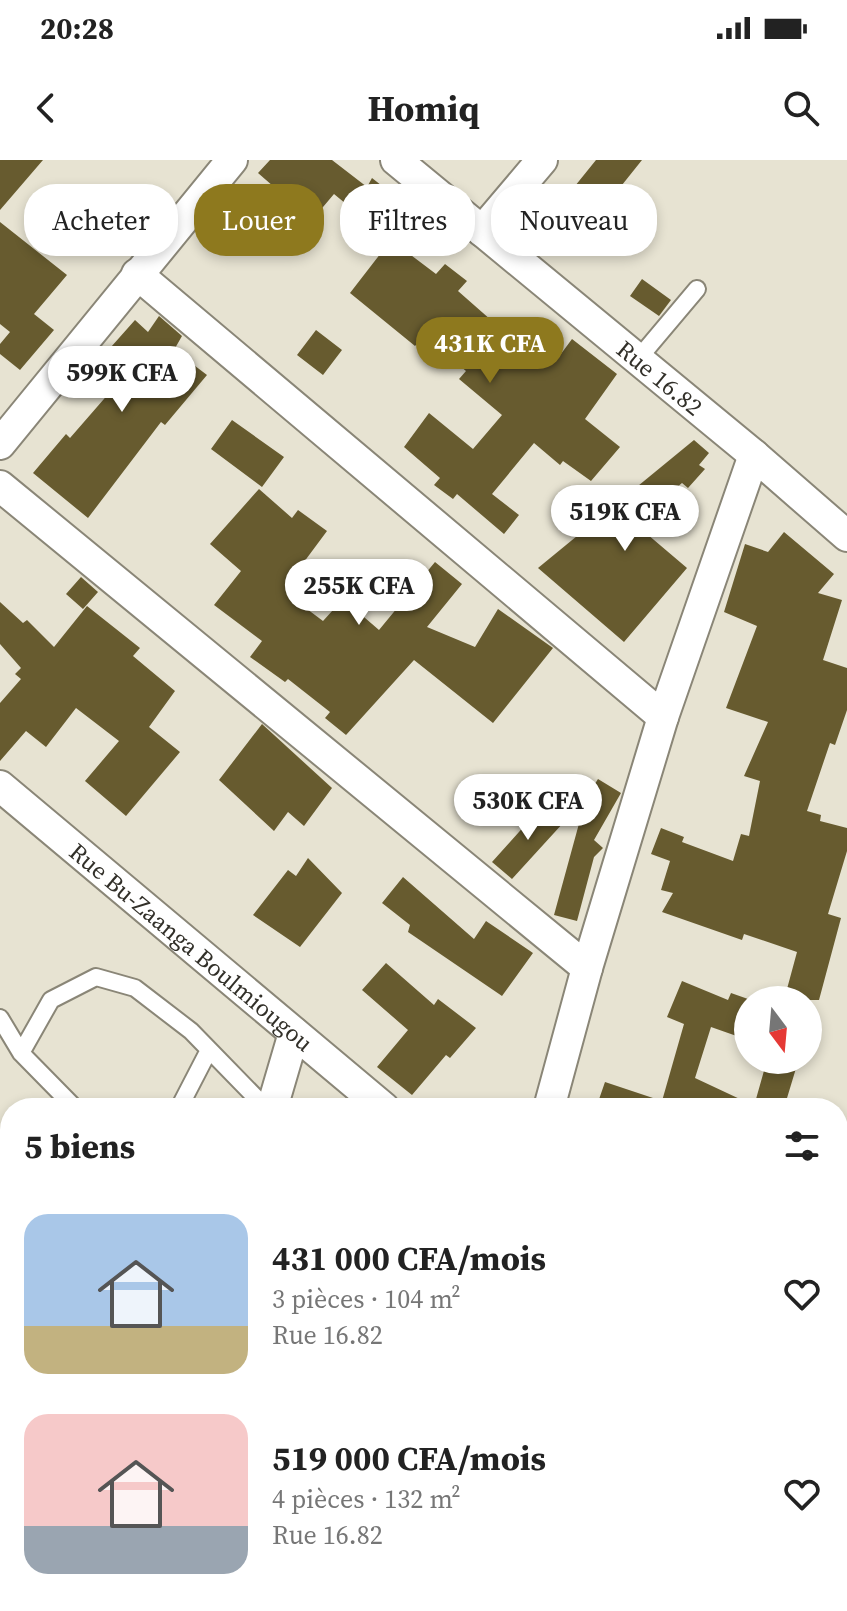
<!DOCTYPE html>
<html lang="fr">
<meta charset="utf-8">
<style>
body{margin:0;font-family:"Source Serif 4",serif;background:#f6f6f6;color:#222;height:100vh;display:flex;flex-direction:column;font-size:30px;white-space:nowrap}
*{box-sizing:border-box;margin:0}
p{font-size:26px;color:#767676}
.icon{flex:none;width:44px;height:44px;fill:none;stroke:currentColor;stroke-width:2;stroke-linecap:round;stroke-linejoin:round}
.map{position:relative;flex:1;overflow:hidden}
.side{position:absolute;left:0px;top:938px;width:848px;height:514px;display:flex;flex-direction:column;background:#fff;border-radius:32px 32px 0 0;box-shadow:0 4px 12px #0003}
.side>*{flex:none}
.hud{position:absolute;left:24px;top:24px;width:800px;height:72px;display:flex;gap:16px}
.needle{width:52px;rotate:164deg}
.tools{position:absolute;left:734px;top:826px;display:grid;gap:16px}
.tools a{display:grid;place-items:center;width:88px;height:88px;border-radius:50%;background:#fff;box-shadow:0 4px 12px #0003;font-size:40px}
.price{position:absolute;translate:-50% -68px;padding:0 18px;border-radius:28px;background:#fff;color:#222;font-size:26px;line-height:52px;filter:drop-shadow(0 2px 4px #0008)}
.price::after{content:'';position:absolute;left:50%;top:48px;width:24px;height:18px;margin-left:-12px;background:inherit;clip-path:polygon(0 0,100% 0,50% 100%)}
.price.current{background:#8e791e;color:#fff}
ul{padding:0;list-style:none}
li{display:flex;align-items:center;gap:24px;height:200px;padding:0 24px}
li span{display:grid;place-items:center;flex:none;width:224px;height:160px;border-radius:24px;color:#555}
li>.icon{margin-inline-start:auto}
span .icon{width:96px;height:96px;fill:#fffc;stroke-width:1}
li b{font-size:34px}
h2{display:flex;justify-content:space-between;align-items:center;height:96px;padding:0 24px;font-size:34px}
.tag{padding:0 28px;border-radius:32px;background:#fff;box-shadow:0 4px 12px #0003;font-size:28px;line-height:72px}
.tag.current{background:#8e791e;color:#fff}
.status{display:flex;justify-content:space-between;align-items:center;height:56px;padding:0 40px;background:#fff;direction:ltr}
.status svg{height:22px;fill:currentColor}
header{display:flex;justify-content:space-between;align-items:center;height:104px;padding:0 24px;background:#fff;font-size:36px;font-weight:700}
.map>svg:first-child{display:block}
.building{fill:#675b2f}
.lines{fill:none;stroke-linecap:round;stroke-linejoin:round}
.lane-casing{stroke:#8a8677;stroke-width:20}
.street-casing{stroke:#8a8677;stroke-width:34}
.lane{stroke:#fff;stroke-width:16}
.street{stroke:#fff;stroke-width:30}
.labels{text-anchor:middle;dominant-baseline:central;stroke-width:8;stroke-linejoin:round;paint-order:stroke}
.street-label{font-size:24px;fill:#323029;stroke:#e7e3d2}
</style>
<div class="status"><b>20:28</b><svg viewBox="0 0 49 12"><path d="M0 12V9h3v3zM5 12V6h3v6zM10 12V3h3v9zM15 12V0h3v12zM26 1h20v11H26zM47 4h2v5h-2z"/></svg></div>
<header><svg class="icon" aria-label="back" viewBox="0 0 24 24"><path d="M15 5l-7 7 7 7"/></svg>Homiq<svg class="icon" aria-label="search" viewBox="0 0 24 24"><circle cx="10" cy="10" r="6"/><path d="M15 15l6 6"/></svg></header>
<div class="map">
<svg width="847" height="1451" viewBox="0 0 847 1451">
<rect width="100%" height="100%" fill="#e7e3d2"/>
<path class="building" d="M 0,0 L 43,0 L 0,50 Z
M 270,0 L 332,0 L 367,27 L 372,18 L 410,48 L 386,77 L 334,34 L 312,60 L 258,13 Z
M 596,0 L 642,0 L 582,75 L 554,52 Z
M 0,62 L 67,115 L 34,154 L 54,170 L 20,210 L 0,194 L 0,184 L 10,172 L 0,164 Z
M 391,80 L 436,114 L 445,104 L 467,121 L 458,131 L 524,189 L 528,183 L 555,202 L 572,179 L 617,214 L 585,259 L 620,287 L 591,321 L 563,301 L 560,305 L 534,283 L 492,334 L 519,355 L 504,374 L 457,334 L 453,339 L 434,325 L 440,318 L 404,287 L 429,253 L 473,289 L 502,255 L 459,219 L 466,211 L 424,176 L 415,186 L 350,133 Z
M 642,119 L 671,140 L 659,156 L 630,136 Z
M 159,156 L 182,176 L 174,190 L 207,215 L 165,265 L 161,262 L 88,358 L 33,313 L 66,274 L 70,278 L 117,224 L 95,205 L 135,160 L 148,172 Z
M 316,170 L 342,190 L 323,215 L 297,195 Z
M 232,260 L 284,297 L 262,327 L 211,289 Z
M 694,280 L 709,293 L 699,305 L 705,309 L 688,328 L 682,323 L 634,363 L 687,408 L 624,482 L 538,408 Z
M 259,329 L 292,358 L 298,350 L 327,371 L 301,406 L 306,410 L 287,434 L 323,461 L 343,439 L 379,470 L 435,402 L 462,424 L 427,467 L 475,487 L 498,449 L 553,488 L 493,563 L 414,500 L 346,575 L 325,558 L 330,552 L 288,519 L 285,522 L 250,497 L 262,481 L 214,445 L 241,411 L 210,384 Z
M 784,372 L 834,414 L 818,433 L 842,440 L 823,500 L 847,508 L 847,550 L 835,585 L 830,583 L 807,651 L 821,655 L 820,661 L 847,668 L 847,691 L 828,754 L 841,758 L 819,840 L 784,840 L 797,792 L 744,774 L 742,780 L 662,752 L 673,733 L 661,730 L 670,701 L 651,694 L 661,668 L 684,677 L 682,682 L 733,701 L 741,674 L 749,676 L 760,621 L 744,616 L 768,562 L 726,548 L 757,466 L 724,452 L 745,384 L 768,392 Z
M 81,417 L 98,432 L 83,449 L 66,434 Z
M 0,442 L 23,463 L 27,460 L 54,487 L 87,446 L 140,488 L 133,496 L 175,531 L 149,567 L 180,592 L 126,656 L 85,621 L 119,581 L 76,548 L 46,587 L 26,571 L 0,601 L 0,543 L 21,519 L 15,514 L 21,508 L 0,484 Z
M 262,564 L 332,628 L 304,666 L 288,652 L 274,671 L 219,620 Z
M 598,619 L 621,633 L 594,680 L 603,688 L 594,697 L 577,761 L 554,755 L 586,638 Z
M 544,644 L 564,662 L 512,719 L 492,702 Z
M 308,698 L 342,733 L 300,787 L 253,755 L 288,710 L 296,716 Z
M 403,717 L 474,779 L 486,761 L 533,793 L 502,836 L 408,772 L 410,765 L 382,743 Z
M 386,803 L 434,845 L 438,839 L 476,868 L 450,898 L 446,895 L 412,935 L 377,907 L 408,870 L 362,830 Z
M 682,821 L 728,840 L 731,833 L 748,839 L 748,880 L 711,867 L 695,918 L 759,948 L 596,948 L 605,922 L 662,941 L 684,864 L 667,857 Z
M 767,900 L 797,905 L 784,948 L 756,939 Z"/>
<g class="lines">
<defs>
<path id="lane" d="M 638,199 L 697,129
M 0,858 L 21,893 L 75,948
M 21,893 L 51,840 L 96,817 L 135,828 L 191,871 L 266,948
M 179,948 L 209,890"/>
<g id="street">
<path id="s1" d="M 396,0 L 754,295 L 847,376"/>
<path d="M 482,71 L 542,0"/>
<path d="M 137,114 L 663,557"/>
<path d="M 0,284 L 232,0"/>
<path d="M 0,326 L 587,808"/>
<path id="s2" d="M 0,626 L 384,948"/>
<path d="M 272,948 L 294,873"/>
<path d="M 549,948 L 587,808 L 663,557 L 754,295"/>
<path d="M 838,1014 L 847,985"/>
<path d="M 0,1242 L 10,1244"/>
<path d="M 757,1442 L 788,1451"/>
<path d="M 129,1451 L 131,1442"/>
<path d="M 399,1451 L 402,1442"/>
<path d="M 704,1451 L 707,1442"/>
</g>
</defs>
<use href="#lane" class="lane-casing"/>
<use href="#street" class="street-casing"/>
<use href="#lane" class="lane"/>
<use href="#street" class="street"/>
</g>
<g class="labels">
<g class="street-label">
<text stroke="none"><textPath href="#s1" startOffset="342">Rue 16.82</textPath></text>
<text stroke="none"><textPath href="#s2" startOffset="250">Rue Bu-Zaanga Boulmiougou</textPath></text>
</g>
</g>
</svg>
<div class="tools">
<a><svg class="needle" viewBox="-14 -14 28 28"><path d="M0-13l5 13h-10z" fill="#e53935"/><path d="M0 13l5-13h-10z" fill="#767676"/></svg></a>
</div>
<b class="price current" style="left:490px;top:225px">431K CFA</b>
<b class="price" style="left:122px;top:254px">599K CFA</b>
<b class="price" style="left:625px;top:393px">519K CFA</b>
<b class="price" style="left:359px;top:467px">255K CFA</b>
<b class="price" style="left:528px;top:682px">530K CFA</b>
<div class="hud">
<a class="tag">Acheter</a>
<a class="tag current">Louer</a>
<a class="tag">Filtres</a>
<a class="tag">Nouveau</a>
</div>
<section class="side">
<h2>5 biens<svg class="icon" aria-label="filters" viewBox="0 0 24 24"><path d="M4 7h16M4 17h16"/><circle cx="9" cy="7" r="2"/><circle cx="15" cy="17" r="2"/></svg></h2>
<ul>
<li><span style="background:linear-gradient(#a9c7e8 70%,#c2b280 0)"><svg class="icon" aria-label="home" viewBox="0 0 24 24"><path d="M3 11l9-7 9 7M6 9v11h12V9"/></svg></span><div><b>431 000 CFA/mois</b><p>3 pièces · 104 m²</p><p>Rue 16.82</p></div><svg class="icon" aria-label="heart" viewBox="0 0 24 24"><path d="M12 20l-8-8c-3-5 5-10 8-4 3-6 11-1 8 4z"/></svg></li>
<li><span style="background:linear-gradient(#f6c9c9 70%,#9aa5b1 0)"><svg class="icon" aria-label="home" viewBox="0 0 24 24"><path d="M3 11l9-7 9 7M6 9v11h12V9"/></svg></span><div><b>519 000 CFA/mois</b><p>4 pièces · 132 m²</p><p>Rue 16.82</p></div><svg class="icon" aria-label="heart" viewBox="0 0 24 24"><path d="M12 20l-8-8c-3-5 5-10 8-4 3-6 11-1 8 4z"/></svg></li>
</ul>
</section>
</div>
